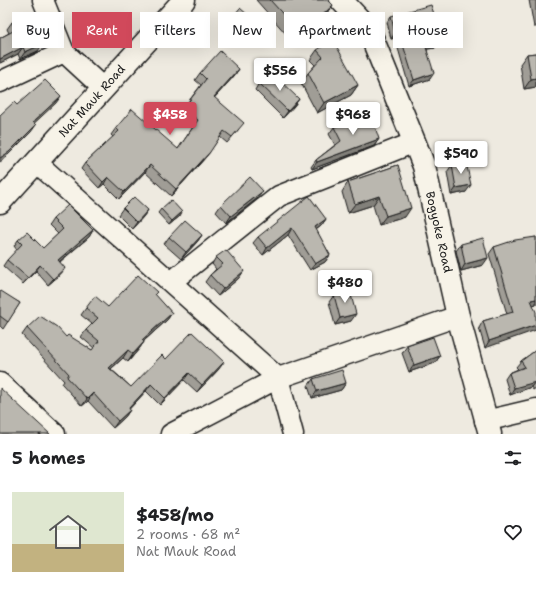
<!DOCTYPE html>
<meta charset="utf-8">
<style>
body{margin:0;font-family:"Shantell Sans",sans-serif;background:#f6f6f6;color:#202124;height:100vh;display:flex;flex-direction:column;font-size:15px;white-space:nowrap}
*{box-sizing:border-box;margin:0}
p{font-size:13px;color:#757577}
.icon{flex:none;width:22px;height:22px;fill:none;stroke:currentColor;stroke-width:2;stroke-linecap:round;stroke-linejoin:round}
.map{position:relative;height:434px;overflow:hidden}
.sheet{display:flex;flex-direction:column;background:#fff;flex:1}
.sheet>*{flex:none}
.hud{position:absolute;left:12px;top:12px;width:512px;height:36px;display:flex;gap:8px}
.price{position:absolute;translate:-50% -34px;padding:0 9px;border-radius:4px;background:#fff;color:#222;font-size:13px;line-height:26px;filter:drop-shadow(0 1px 2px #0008)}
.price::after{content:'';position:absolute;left:50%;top:24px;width:12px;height:9px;margin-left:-6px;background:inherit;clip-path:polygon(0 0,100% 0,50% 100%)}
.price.current{background:#d1495b;color:#fff}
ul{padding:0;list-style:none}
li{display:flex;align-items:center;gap:12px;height:100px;padding:0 12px}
li span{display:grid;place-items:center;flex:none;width:112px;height:80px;border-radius:0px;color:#555}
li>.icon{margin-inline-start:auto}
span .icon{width:48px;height:48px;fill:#fffc;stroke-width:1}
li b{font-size:17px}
h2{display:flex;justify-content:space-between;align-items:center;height:48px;padding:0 12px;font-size:17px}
.pill{padding:0 14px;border-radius:0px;background:#fff;box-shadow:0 4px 16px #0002;font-size:14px;line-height:36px}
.pill.current{background:#d1495b;color:#fff}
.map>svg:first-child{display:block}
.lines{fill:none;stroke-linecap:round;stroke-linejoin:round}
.minor-casing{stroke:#1c1c1c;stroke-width:23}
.tertiary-casing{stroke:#1c1c1c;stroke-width:25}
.trunk-casing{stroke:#1c1c1c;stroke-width:25}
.minor{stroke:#f7f3e8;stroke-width:20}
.tertiary{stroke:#f7f3e8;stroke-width:22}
.trunk{stroke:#f7f3e8;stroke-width:22}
.wall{fill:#a09d96;stroke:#1c1c1c}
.shaded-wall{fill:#82807a;stroke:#1c1c1c}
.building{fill:#bab7af;stroke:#1c1c1c}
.labels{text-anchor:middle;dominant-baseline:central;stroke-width:4;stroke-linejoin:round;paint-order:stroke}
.street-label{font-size:12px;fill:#1c1c1c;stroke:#f7f3e8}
</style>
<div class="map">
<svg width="536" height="434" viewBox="0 0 536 434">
<rect width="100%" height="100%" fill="#eeeae0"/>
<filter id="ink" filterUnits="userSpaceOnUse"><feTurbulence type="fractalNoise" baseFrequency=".025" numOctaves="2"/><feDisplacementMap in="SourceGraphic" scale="8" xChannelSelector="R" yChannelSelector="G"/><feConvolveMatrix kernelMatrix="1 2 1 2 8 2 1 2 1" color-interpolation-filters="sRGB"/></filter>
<g filter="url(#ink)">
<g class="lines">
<defs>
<path id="minor" d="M 43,0 L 64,52 L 103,88
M 0,82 L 64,52
M 36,162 L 278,378 L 293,434
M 171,282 L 279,196 L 415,142
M 0,383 L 55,434
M 485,421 L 536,409
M 171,434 L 278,378 L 458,316"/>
<path id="tertiary" d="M 341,0 L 369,30 L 424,166 L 458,316 L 490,434"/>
<path id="trunk" d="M 0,202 L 184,0"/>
</defs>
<use href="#minor" class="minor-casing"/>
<use href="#tertiary" class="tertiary-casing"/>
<use href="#trunk" class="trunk-casing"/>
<use href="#minor" class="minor"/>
<use href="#tertiary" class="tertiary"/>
<use href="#trunk" class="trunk"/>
</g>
<path class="wall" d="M 256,0 L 328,0 L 333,5 L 326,14 L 295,44 Z
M 529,0 L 536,0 L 536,27 L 534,27 Z
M 391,16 L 439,42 L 435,48 L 427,49 L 430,79 L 409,86 L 395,38 L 391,39 L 387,22 Z
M 229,21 L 252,30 L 241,43 L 224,28 Z
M 12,22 L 38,51 L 20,59 L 18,54 L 0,63 L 0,38 L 9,33 L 7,29 Z
M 317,50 L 358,85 L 351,95 L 317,113 L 301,83 L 308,73 L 315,65 L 310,60 Z
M 536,53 L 536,87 L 524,89 L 520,64 L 527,54 Z
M 239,69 L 234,76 L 214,98 L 239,129 L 227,143 L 220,137 L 205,158 L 171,196 L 145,172 L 119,199 L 104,184 L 99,188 L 81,169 L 85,163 L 113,137 L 111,135 L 116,128 L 178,149 L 193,127 L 178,115 L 201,85 L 195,80 L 200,73 Z
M 259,83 L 299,99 L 294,106 L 283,118 L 255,90 Z
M 334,127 L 379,139 L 374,146 L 312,169 L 311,167 L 316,160 L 335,145 L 329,134 Z
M 398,165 L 405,217 L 379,225 L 373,205 L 348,213 L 342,192 L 348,182 Z
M 452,165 L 466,192 L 451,195 L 447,172 Z
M 258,198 L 226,223 L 216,212 L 221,205 Z
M 123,208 L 148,210 L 143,217 L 132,229 L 118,215 Z
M 161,209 L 180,216 L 169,225 L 158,213 Z
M 53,219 L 93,230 L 89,237 L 60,262 L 61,274 L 48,285 L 36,271 L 23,284 L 3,266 L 7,260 L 17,250 L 14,246 L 18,240 L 43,248 L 58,234 L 49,225 Z
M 326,219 L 321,226 L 316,230 L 330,255 L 325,262 L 310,270 L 288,235 L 263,255 L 253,243 L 258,237 Z
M 202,235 L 197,242 L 181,259 L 164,244 L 169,237 Z
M 536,237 L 536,304 L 533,305 L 485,348 L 479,328 L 483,321 L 507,314 L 489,254 L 494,247 Z
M 461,244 L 483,265 L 461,271 L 456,251 Z
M 216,257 L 239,278 L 218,296 L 205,282 L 210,275 L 216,269 L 212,264 Z
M 0,292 L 20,303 L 3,329 L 0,326 Z
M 155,295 L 172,313 L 167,320 L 144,341 L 144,342 L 139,349 L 128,362 L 123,358 L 111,369 L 131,387 L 166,359 L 219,369 L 197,392 L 184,380 L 160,405 L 146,391 L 129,409 L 130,410 L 125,417 L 113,428 L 88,401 L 82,406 L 62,384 L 64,381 L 22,335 L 27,328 L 66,337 L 92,350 L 94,348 L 81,337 L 86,330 L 92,324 L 81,315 L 86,308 L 108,307 Z
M 334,295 L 351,321 L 335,325 L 329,302 Z
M 407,346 L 440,356 L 435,363 L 409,372 L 402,353 Z
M 536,350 L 536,388 L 533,390 L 531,387 L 510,395 L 505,379 L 509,373 L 518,369 L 516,367 L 521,361 Z
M 313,379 L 346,383 L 341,390 L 312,398 L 308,386 Z"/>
<path class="shaded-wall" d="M 333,5 L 326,14 L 295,44 L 302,35 Z
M 257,23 L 252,30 L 241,43 L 246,36 Z
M 399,32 L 395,38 L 391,39 L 395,33 Z
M 439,42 L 435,48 L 421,50 L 425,44 Z
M 43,44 L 38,51 L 20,59 L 25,52 Z
M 23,47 L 18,54 L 0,63 L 0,59 Z
M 239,69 L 234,76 L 209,104 L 214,97 Z
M 434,73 L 430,79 L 409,86 L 414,80 Z
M 536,78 L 536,87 L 524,89 L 531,79 Z
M 358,85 L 351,95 L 317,113 L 324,103 Z
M 61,96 L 56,103 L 28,129 L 33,122 Z
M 299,99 L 294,106 L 283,118 L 288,111 Z
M 36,125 L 31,132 L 4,159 L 0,162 L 0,158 Z
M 379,139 L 374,146 L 312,169 L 317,162 Z
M 210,152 L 205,158 L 171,196 L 176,189 Z
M 150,165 L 145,172 L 119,199 L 124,192 Z
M 108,177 L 104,184 L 99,188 L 103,182 Z
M 471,185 L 466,192 L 451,195 L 456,188 Z
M 263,191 L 258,198 L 226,223 L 231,216 Z
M 379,196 L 373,205 L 348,213 L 355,204 Z
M 411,208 L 405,217 L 379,225 L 386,216 Z
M 148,210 L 143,217 L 132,229 L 137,222 Z
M 182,212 L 180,216 L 169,225 L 172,221 Z
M 326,219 L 321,226 L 310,234 L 315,227 Z
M 292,228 L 288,235 L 263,255 L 267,248 Z
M 93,230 L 89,237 L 54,266 L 58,260 Z
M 202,235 L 197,242 L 181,259 L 186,252 Z
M 330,255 L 325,262 L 310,270 L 315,264 Z
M 488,258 L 483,265 L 461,271 L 465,264 Z
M 40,265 L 36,271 L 23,284 L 28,278 Z
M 65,268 L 61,274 L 48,285 L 53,279 Z
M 244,271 L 239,278 L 218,296 L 223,289 Z
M 536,299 L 536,304 L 527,307 L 531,300 Z
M 172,313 L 167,320 L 137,347 L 142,340 Z
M 356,314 L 351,321 L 335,325 L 340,318 Z
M 536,325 L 536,330 L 485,348 L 489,341 Z
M 144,342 L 139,349 L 128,362 L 133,354 Z
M 128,350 L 123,358 L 104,375 L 109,368 Z
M 440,356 L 435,363 L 409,372 L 414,365 Z
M 224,362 L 219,369 L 197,392 L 202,385 Z
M 189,373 L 184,380 L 160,405 L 165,398 Z
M 536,381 L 531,387 L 510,395 L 514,388 Z
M 346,383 L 341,390 L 312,398 L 317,391 Z
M 151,384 L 146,391 L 124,415 L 129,408 Z
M 93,393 L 88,401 L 82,406 L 87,399 Z
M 130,410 L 125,417 L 113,428 L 118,421 Z"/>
<path class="building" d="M 270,0 L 328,0 L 333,5 L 302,35 Z
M 431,5 L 436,20 L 439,42 L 425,44 L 434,73 L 414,80 L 399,32 L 395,33 L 391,16 Z
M 240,8 L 257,23 L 246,36 L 229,21 Z
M 31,14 L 43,44 L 25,52 L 23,47 L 0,59 L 0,38 L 15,30 L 12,22 Z
M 333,40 L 358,85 L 324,103 L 308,73 L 323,57 L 317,50 Z
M 220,51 L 239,69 L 214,97 L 244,123 L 232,137 L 224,131 L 210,152 L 176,189 L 150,165 L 124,192 L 108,177 L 103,182 L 85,163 L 119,131 L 116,128 L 132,109 L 178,149 L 198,120 L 183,109 L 206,79 L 200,73 Z
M 536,53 L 536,78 L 531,79 L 527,54 Z
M 274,75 L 299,99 L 288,111 L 259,83 Z
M 45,80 L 61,96 L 33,122 L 36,125 L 9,152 L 0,158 L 0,115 L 14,102 L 17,105 Z
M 371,115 L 379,139 L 317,162 L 316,160 L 341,141 L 334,127 Z
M 466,162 L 471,185 L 456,188 L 452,165 Z
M 398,165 L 411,208 L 386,216 L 379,196 L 355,204 L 348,182 Z
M 250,177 L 263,191 L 231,216 L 221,205 Z
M 309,196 L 326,219 L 315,227 L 330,255 L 315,264 L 292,228 L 267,248 L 258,237 Z
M 134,197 L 148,210 L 137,222 L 123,208 Z
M 171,200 L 182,212 L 172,221 L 161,209 Z
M 68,205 L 93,230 L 58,260 L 65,268 L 53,279 L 40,265 L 28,278 L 7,260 L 22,244 L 18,240 L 27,232 L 43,248 L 63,229 L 53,219 Z
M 185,220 L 202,235 L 186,252 L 169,237 Z
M 536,237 L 536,299 L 531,300 L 536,312 L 536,325 L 489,341 L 483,321 L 513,312 L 494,247 L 515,240 Z
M 483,238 L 488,258 L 465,264 L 461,244 Z
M 226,250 L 244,271 L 223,289 L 210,275 L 223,264 L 216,257 Z
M 138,275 L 157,292 L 155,294 L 172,313 L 142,340 L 144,342 L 133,354 L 128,350 L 109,368 L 131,387 L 162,355 L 166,359 L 192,332 L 224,362 L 202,385 L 189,373 L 165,398 L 151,384 L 129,408 L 130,410 L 118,421 L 93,393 L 87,399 L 67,377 L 69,374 L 27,328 L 40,316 L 57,327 L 66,337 L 68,335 L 92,350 L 99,341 L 86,330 L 98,318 L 86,308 L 95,296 L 108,307 Z
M 1,291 L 20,303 L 8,322 L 0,316 L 0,292 Z
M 350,291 L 356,314 L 340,318 L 334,295 Z
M 433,337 L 440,356 L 414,365 L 407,346 Z
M 536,350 L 536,382 L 514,388 L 509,373 L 525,367 L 521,361 Z
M 342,370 L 346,383 L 317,391 L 313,379 Z
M 0,388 L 50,434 L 0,434 Z"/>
</g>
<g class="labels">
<g class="street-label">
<text transform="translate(92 101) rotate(-48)">Nat Mauk Road</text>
<text transform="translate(439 232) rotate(77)">Bogyoke Road</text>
</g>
</g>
</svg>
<b class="price" style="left:280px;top:92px">$556</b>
<b class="price current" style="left:170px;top:136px">$458</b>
<b class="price" style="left:353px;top:136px">$968</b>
<b class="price" style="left:461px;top:175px">$590</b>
<b class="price" style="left:345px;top:304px">$480</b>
<div class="hud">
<a class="pill">Buy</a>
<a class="pill current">Rent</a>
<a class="pill">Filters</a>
<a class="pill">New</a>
<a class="pill">Apartment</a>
<a class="pill">House</a>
</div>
</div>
<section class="sheet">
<h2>5 homes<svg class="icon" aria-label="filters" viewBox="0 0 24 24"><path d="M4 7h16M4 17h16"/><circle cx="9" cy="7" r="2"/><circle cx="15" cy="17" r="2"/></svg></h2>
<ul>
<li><span style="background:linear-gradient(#dfe7d0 65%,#c2b280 0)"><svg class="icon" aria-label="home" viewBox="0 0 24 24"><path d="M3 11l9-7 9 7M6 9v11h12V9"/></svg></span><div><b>$458/mo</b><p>2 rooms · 68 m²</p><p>Nat Mauk Road</p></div><svg class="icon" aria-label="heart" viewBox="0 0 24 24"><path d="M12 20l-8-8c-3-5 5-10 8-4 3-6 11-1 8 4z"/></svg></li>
</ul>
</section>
